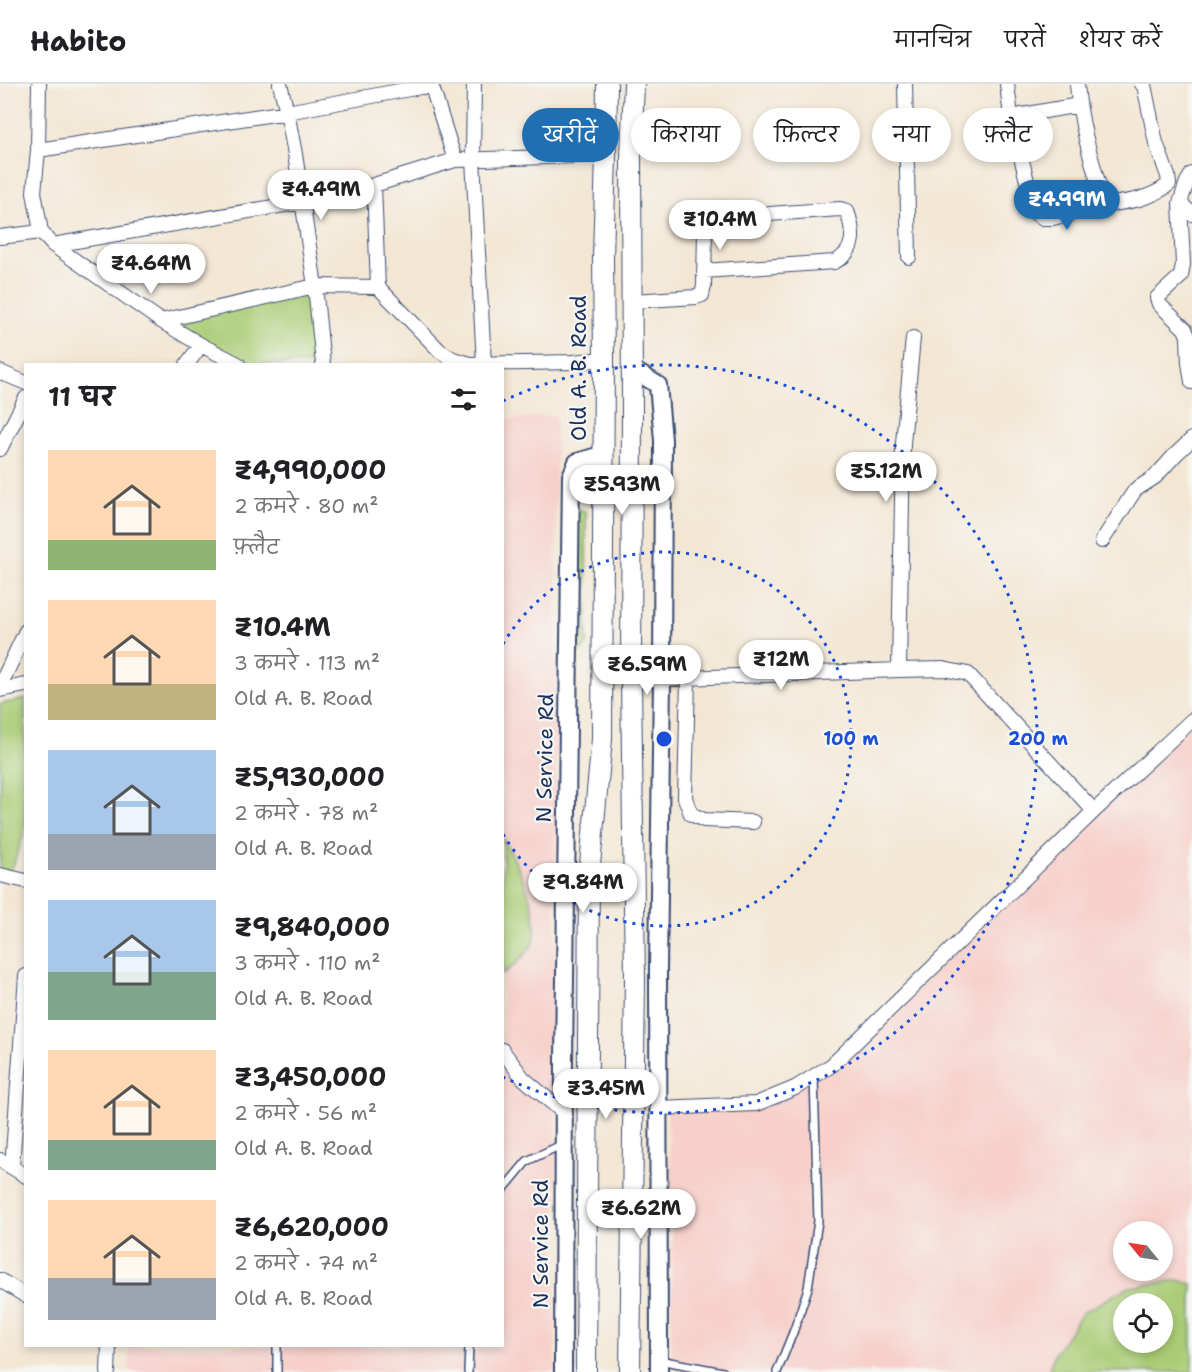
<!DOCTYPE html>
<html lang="hi">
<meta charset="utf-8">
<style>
body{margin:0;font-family:"Shantell Sans","Playpen Sans Deva",sans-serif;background:#f2f2f2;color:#202124;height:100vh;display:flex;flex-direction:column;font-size:22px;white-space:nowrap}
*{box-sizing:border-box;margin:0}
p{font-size:20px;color:#757577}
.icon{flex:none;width:33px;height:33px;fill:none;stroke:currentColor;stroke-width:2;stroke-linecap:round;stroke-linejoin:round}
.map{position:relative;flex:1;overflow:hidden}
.details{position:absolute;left:24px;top:279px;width:480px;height:984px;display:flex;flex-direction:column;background:#fff;border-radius:0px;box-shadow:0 3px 9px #0003}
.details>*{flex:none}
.banner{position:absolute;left:522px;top:24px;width:570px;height:54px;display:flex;gap:12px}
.needle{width:39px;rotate:300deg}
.buttons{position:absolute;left:1113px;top:1137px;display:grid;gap:12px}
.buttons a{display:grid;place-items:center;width:60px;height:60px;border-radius:50%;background:#fff;box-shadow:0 3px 9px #0003;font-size:30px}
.price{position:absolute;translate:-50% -51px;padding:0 14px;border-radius:21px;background:#fff;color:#222;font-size:20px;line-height:39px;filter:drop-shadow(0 2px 3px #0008)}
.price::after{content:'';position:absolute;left:50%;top:36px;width:18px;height:14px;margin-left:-9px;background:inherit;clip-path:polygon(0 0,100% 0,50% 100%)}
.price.selected{background:#1f6fb2;color:#fff}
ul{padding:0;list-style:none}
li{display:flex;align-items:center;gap:18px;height:150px;padding:0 24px}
li span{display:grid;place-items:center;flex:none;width:168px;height:120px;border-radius:0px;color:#555}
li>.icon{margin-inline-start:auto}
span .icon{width:72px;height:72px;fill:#fffc;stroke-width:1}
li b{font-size:26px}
h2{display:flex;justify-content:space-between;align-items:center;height:72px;padding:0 24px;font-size:26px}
.pill{padding:0 21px;border-radius:27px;background:#fff;box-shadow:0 3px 9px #0003;font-size:21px;line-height:54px}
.pill.selected{background:#1f6fb2;color:#fff}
header{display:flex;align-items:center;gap:36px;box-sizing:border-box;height:84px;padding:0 30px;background:#fff;border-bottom:2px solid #e0e0e0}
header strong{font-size:28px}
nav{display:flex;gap:33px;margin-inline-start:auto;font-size:21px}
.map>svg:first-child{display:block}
.built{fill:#f7d0ca;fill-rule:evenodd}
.green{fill:#a9cc75;stroke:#627e6a;stroke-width:1.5;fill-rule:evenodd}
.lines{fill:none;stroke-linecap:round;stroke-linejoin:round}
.service-casing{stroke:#3b4b70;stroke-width:10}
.minor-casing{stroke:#3b4b70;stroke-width:16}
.tertiary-casing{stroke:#3b4b70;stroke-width:20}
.secondary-casing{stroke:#3b4b70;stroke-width:22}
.service{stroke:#fff;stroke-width:7}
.minor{stroke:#fff;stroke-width:14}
.tertiary{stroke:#fff;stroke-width:16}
.secondary{stroke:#fff;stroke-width:20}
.ring{fill:none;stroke:#1d4ed8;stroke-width:3;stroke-dasharray:3 6}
.labels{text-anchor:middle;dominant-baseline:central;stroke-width:4.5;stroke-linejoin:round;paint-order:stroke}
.street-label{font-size:21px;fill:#1b2f5e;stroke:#f6f6f2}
.centre{fill:#1d4ed8;stroke:#f6f6f2;stroke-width:3}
.ring-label{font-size:18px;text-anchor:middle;font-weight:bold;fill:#1d4ed8;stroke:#f6f6f2;stroke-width:4.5;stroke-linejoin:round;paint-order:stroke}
</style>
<header>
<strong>Habito</strong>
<nav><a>मानचित्र</a><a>परतें</a><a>शेयर करें</a></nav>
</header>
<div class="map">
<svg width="1192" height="1288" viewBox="0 0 1192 1288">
<rect width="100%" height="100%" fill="#f6f6f2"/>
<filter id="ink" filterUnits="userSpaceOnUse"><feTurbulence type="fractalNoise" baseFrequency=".0167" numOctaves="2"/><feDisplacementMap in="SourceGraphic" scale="12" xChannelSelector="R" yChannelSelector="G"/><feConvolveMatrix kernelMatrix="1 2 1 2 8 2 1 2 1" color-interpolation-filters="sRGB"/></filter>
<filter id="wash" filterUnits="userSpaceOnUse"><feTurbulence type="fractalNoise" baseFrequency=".008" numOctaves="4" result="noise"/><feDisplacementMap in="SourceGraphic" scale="24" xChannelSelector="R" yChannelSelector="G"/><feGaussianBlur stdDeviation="1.35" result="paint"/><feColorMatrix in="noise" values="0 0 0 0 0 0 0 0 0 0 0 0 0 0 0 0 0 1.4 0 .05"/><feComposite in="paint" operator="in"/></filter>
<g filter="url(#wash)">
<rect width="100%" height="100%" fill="#f3e7d4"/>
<path class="built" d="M 556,331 L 556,1288 L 129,1288 L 129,1262 L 502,1262 L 503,336 Z
M 1192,636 L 1192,1288 L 671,1288 L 672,1124 L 667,1024 L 756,1020 L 832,981 ZM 1124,1148 L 1162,1148 L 1162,1186 L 1124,1186 ZM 1124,1220 L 1162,1220 L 1162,1258 L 1124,1258 Z"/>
<path class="green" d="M 315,202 L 323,280 L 238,280 L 161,237 Z
M 570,421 L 586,428 L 587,561 L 568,579 Z
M 25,615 L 25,745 L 11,789 L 0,787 L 0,620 Z
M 503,755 C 516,776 542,831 534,856 C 530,868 513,883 503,890 Z
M 1178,1196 L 1192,1200 L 1192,1288 L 1048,1288 L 1055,1269 L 1083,1228 L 1129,1203 ZM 1124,1220 L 1162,1220 L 1162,1258 L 1124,1258 Z"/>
</g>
<g filter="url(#ink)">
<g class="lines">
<defs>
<path id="service" d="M 502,1107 L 527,1077 L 563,1060
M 277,1262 L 277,1288
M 659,1276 L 723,1288
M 468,1288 L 469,1262
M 777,1288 L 794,1246 L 808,1204 L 818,1137 L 814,993"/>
<path id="minor" d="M 39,0 L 38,66 L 34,108 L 41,148 L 53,161 L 161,237 L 201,261 L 238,280
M 280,0 L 287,28 L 295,70 L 315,202 L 323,280
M 431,0 L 455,76
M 474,0 L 473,75 L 484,280
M 905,0 L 909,173
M 1007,0 L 1011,33 L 1035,129 L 1043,134 L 1053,134 L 1105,121 C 1093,81 1080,42 1077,0
M 1011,33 L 1079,21
M 38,66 L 287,28 L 431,1
M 1192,90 L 1187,98 L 1180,119 L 1192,130
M 374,101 L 378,203
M 1180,119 L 1183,180 L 1181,192 L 1157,214 L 1159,220 L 1185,245 L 1188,252 L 1189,279 L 1192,298
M 1105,121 C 1127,118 1152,115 1169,100 L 1168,92 L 1156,59 L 1144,1 L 1142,0
M 0,153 L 41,148
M 53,161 L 302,118 L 374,101 L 455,76 L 606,71
M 632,217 L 696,213 L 702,211 L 704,202 L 705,144 L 708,136 L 713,134 L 840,125 L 847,127 C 854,147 857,168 834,178 L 704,187
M 161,237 L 315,202 L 378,203 L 440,267 L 453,275 L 469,280 L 573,278 L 604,275
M 187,280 L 201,261
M 0,288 L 26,299
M 0,365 L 26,314
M 1102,457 L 1135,406 L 1155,393 L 1175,371 L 1192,355
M 899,586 L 903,359 L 913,254
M 688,595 L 685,714 L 691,730 L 704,736 L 753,738
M 631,596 L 899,586 L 943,585 L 968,590 L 1094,727
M 0,602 L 26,547
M 0,606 L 26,601
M 0,791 L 26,797
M 502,966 L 523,994 L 564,1029
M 658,1024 L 756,1020 L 795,1004 L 832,981 L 1094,727 L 1192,636
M 0,1076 L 26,1092
M 12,1083 L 26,892
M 0,1196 L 26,1212
M 108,1288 L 109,1262"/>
<path id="tertiary" d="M 632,285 L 658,301 L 663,356 L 662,596 L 658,884 L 659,1288
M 563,1288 L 564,976 L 571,392 L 577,378 L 604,370"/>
<path id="secondary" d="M 586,1288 L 589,791 L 602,655 L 604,275 L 603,173 L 606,71 L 607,0
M 630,1288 L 635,896 L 631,596 L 632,325 L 631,71 L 634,0"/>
</defs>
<use href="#service" class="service-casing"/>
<use href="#minor" class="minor-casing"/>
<use href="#tertiary" class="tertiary-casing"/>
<use href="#secondary" class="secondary-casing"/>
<use href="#service" class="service"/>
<use href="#minor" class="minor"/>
<use href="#tertiary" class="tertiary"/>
<use href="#secondary" class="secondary"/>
</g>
</g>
<g class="ring">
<path d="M503 560A187 187 0 1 1 503 750"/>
<path d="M503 317A374 374 0 1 1 503 993"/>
</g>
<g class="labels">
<g class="street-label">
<text transform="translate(579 284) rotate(-90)">Old A. B. Road</text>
<text transform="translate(545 674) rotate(-89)">N Service Rd</text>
<text transform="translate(541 1160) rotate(-90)">N Service Rd</text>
</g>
</g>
<circle cx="664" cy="655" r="9" class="centre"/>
<g class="ring-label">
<text x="851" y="661">100 m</text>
<text x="1038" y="661">200 m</text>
</g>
</svg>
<div class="buttons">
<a><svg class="needle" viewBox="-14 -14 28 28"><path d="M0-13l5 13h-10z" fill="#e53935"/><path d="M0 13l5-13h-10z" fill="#757577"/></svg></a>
<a><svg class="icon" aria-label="locate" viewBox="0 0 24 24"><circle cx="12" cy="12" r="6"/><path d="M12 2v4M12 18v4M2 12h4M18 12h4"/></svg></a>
</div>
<b class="price" style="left:321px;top:137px">₹4.49M</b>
<b class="price selected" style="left:1067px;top:147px">₹4.99M</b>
<b class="price" style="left:720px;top:167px">₹10.4M</b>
<b class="price" style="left:151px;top:211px">₹4.64M</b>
<b class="price" style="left:886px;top:419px">₹5.12M</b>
<b class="price" style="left:622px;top:432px">₹5.93M</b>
<b class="price" style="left:781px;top:607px">₹12M</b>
<b class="price" style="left:647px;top:612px">₹6.59M</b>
<b class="price" style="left:583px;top:830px">₹9.84M</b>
<b class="price" style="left:606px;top:1036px">₹3.45M</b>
<b class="price" style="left:641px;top:1156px">₹6.62M</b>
<div class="banner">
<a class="pill selected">खरीदें</a>
<a class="pill">किराया</a>
<a class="pill">फ़िल्टर</a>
<a class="pill">नया</a>
<a class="pill">फ़्लैट</a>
</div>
<section class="details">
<h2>11 घर<svg class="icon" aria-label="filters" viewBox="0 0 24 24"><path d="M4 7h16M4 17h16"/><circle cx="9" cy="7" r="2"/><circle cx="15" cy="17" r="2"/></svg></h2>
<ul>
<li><span style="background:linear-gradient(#ffd9b3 75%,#8fb573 0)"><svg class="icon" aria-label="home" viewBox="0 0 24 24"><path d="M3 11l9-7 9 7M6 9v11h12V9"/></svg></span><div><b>₹4,990,000</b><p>2 कमरे · 80 m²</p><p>फ़्लैट</p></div></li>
<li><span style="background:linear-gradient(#ffd9b3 70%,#c2b280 0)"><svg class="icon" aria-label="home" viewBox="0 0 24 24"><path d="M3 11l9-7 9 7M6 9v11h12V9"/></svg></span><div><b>₹10.4M</b><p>3 कमरे · 113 m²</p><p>Old A. B. Road</p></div></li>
<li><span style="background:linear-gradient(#a9c7e8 70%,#9aa5b1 0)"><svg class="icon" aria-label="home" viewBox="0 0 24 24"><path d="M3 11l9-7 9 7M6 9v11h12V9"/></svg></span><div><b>₹5,930,000</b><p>2 कमरे · 78 m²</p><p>Old A. B. Road</p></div></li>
<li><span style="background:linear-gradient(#a9c7e8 60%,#7fa58c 0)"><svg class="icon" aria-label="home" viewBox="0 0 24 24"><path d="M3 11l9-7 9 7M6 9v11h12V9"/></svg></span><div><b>₹9,840,000</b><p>3 कमरे · 110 m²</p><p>Old A. B. Road</p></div></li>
<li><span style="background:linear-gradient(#ffd9b3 75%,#7fa58c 0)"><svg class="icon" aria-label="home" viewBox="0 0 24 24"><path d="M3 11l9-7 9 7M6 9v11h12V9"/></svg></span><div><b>₹3,450,000</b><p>2 कमरे · 56 m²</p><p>Old A. B. Road</p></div></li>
<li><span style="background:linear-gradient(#ffd9b3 65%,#9aa5b1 0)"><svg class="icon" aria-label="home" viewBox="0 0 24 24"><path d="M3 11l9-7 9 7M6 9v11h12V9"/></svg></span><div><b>₹6,620,000</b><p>2 कमरे · 74 m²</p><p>Old A. B. Road</p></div></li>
</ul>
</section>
</div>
